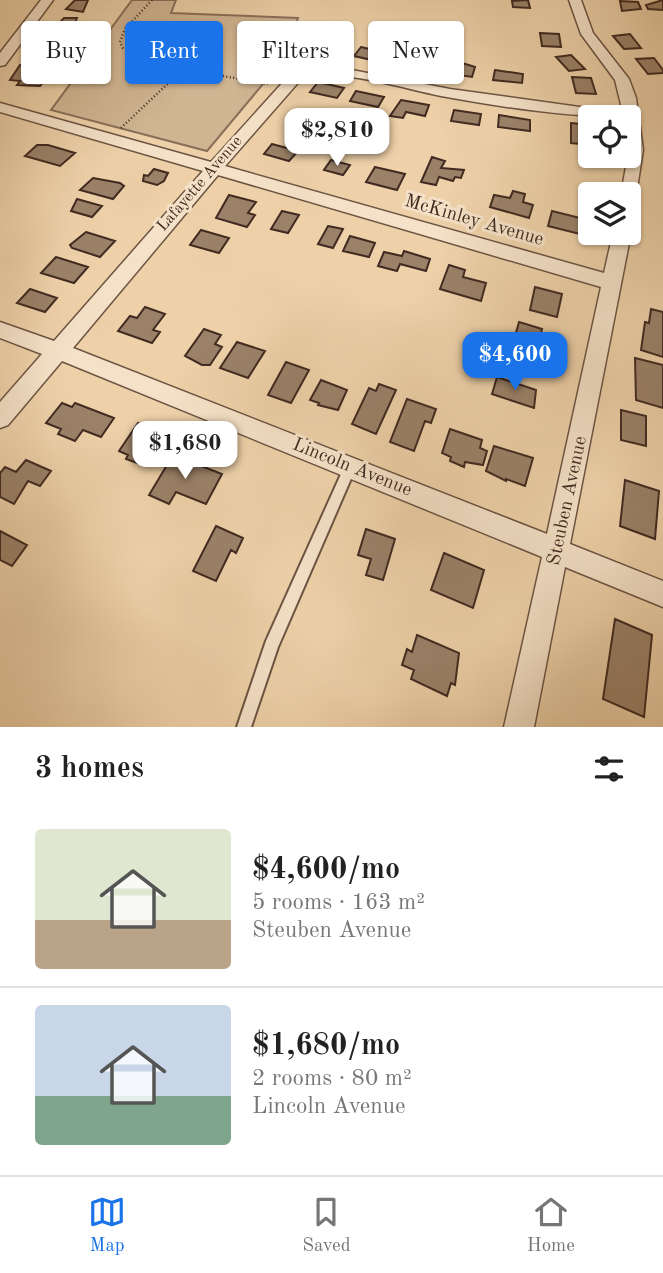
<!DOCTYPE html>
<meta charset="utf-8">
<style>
body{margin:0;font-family:"Old Standard TT",serif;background:#f2f2f2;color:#222;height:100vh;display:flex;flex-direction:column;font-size:26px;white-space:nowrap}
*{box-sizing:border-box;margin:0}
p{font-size:23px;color:#767676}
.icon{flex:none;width:38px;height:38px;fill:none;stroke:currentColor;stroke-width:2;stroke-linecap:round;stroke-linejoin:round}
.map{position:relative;height:727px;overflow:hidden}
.drawer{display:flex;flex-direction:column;background:#fff;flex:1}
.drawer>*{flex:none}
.banner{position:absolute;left:21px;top:21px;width:621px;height:63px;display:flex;gap:14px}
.tools{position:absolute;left:578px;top:105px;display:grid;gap:14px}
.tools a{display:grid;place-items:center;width:63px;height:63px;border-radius:7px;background:#fff;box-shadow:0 2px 5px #0004;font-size:35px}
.price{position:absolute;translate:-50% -60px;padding:0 16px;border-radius:14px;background:#fff;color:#222;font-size:23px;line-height:46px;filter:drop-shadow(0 2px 4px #0008)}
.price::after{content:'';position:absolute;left:50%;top:42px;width:21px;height:16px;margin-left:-10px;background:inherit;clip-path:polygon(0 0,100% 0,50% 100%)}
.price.on{background:#1a73e8;color:#fff}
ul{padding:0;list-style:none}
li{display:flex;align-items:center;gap:21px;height:175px;padding:0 35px}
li+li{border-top:2px solid #e0e0e0}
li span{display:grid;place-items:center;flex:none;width:196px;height:140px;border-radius:7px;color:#555}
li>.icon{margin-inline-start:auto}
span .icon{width:84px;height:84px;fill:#fffc;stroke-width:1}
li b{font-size:30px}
h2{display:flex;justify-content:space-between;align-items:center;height:84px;padding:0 35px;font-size:30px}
.pill{padding:0 24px;border-radius:7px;background:#fff;box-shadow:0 2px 5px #0004;font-size:24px;line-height:63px}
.pill.on{background:#1a73e8;color:#fff}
.dock{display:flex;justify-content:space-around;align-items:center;height:98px;border-top:2px solid #e0e0e0;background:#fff;font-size:19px;color:#767676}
.dock a{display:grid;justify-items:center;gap:4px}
.dock .on{color:#1a73e8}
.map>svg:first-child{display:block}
.green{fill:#d0b592;stroke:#88705a;stroke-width:2}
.building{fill:#9a8168;stroke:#402a21;stroke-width:2}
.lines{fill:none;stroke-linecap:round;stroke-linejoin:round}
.service-casing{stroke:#6c5443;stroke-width:4}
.minor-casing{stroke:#6c5443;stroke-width:3}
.path{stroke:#402a21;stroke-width:2.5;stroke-dasharray:1 2.5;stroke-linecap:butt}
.service{fill:#f4e1c7;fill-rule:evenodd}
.minor{fill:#f4e1c7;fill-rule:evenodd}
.labels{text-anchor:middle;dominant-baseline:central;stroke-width:6;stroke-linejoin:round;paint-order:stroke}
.far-street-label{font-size:16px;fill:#402a21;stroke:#f4e1c7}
.street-label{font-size:19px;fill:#402a21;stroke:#f4e1c7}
</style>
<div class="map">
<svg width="663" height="727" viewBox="0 0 663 727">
<rect width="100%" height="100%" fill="#eed1a9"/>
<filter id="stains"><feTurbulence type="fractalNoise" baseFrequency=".00286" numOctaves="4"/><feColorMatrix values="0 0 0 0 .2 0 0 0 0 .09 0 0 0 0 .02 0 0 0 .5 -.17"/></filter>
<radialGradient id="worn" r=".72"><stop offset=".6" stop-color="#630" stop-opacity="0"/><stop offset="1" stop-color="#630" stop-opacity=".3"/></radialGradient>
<path class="green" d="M 132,0 L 176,0 L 171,13 L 298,18 L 283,60 L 207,151 L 51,110 Z"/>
<path class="building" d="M 75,0 L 88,0 L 83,12 L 66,9 Z
M 528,0 L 530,8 L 513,7 L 512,1 Z
M 663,0 L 663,10 L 648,9 L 646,5 Z
M 620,1 L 638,2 L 641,9 L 622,11 Z
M 64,18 L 77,18 L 71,33 L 51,32 Z
M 540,33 L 559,34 L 561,47 L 542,46 Z
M 630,34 L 641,48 L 624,49 L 613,36 Z
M 46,42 L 63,43 L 53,51 L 60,51 L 57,55 L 51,59 L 37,59 L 39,55 L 33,55 Z
M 361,47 L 386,53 L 381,62 L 354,56 Z
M 410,51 L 433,56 L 426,70 L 397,65 Z
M 571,55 L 585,69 L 569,71 L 556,57 Z
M 654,58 L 663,70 L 663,73 L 648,74 L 636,59 Z
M 449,59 L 475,67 L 472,77 L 445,73 Z
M 20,65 L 48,66 L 44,74 L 48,76 L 40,86 L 17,85 L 20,81 L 10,80 Z
M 495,70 L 523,74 L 522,83 L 493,80 Z
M 572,77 L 591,78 L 596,94 L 576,93 Z
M 318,82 L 344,88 L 337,98 L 310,92 Z
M 356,91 L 384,97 L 378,107 L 350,101 Z
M 401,100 L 429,105 L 425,116 L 406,112 L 403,118 L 390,116 Z
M 454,110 L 481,114 L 479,125 L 451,121 Z
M 499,115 L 530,120 L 530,131 L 498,127 Z
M 571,123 L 590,125 L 590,145 L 571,143 Z
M 272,144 L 298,151 L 289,161 L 264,154 Z
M 37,145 L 48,145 L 75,153 L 60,166 L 25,156 Z
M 432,157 L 445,161 L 441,168 L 464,170 L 461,178 L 455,177 L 453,181 L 439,177 L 436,185 L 421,182 Z
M 331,160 L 350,165 L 343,175 L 324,170 Z
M 375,167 L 405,174 L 397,190 L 366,182 Z
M 154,169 L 168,173 L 164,181 L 157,185 L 143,181 L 144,175 L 148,176 Z
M 93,178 L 120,183 L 124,186 L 113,199 L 80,190 Z
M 513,191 L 525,194 L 523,202 L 533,205 L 529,218 L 490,207 L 494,195 L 510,198 Z
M 229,195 L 256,202 L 248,213 L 255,215 L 247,227 L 216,218 Z
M 77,199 L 102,206 L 92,217 L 71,211 Z
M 282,211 L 299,215 L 288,233 L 271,229 Z
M 552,211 L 584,219 L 580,234 L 548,226 Z
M 328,226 L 343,229 L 333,248 L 318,244 Z
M 201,230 L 229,238 L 219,253 L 190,245 Z
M 86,232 L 115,241 L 100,257 L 72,248 L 70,245 Z
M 350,236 L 375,243 L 369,257 L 343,251 Z
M 404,251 L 430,259 L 426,271 L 400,264 L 397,271 L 378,266 L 384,252 L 402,256 Z
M 56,257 L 88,267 L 74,283 L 41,273 Z
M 449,265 L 465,270 L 463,277 L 486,283 L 481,301 L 440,289 Z
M 535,287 L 562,294 L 557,317 L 530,310 Z
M 30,289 L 57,298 L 45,312 L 17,303 Z
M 145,307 L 165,314 L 153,330 L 160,332 L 152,343 L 118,331 L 130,316 L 137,318 Z
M 651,309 L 663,312 L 663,357 L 641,350 L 645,322 L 649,323 Z
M 519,322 L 542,329 L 534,361 L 510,354 Z
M 204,329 L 221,335 L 215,344 L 222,347 L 210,365 L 202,365 L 185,356 Z
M 237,342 L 265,351 L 248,378 L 220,368 Z
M 635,358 L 663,365 L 663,408 L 636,400 Z
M 286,362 L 309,370 L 291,403 L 268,395 Z
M 497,377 L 536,390 L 534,408 L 492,394 Z
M 321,380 L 347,390 L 338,410 L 318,405 L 319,403 L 310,400 Z
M 379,384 L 396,390 L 376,434 L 352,424 L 369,388 L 376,391 Z
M 407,399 L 436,409 L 431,423 L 425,421 L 414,451 L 390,442 Z
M 62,403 L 72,407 L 75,403 L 114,418 L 101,437 L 83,430 L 75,441 L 58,434 L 61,429 L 46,423 Z
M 621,410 L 646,416 L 646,446 L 621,440 Z
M 138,423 L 163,433 L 145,461 L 139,459 L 137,463 L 126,459 L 128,455 L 119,451 Z
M 450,429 L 482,440 L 480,448 L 487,451 L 483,465 L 465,462 L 464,467 L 450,461 L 451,457 L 442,453 Z
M 494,446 L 533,458 L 525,486 L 506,479 L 506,481 L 486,471 Z
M 173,455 L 222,474 L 206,504 L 176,492 L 169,504 L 149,495 Z
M 26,460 L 51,471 L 40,486 L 28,481 L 14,504 L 0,497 L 0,473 L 5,467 L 16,472 Z
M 625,480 L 659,491 L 655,539 L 620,526 Z
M 216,526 L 243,538 L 236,553 L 231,550 L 216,581 L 193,571 Z
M 366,529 L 395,539 L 383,580 L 366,575 L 371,559 L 358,555 Z
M 0,531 L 27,545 L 12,566 L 0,560 Z
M 444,553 L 484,570 L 473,608 L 431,590 Z
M 615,619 L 652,635 L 644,717 L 603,699 Z
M 417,635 L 459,653 L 455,685 L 451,683 L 447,696 L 411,679 L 414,670 L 402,665 L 407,649 L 412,652 Z"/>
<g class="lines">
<defs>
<path id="service" d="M 350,462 L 354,463 L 356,467 L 278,647 L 251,727 L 237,727 L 266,641 L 346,463 Z"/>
<path id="minor" d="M 41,0 L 53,0 L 5,65 L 0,66 L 0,53 Z
M 569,0 L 581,0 L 593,33 L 629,79 L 636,98 L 643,150 L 634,208 L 628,210 L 628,194 L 621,194 L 628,156 L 628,117 C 566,117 502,107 441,96 C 397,87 348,70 303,77 L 225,166 L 604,273 L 613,233 L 628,233 L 628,229 L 631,233 L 570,544 L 663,581 L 663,607 L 565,567 L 534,727 L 504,727 L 542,557 L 62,361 L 8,425 L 0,428 L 0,402 L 42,354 L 0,338 L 0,322 L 54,341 L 203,171 L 0,112 L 0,103 L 211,162 L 294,70 L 326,65 L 450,89 L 623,113 L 615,80 L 581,34 ZM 218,175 L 601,287 L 547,534 L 73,348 Z"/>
</defs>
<use href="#service" class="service-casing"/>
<use href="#minor" class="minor-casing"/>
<path class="path" d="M 152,0 L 125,29 L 120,42 L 123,48 L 152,55 L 183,69 L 268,84
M 121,128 L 183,69"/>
<use href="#service" class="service"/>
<use href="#minor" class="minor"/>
</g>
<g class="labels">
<g class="far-street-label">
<text transform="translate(200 184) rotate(-49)">Lafayette Avenue</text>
</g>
<g class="street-label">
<text transform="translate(474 221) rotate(16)">McKinley Avenue</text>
<text transform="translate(352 468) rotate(22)">Lincoln Avenue</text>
<text transform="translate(568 501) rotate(-78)">Steuben Avenue</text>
</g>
</g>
<rect width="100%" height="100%" filter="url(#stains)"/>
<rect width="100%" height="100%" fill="url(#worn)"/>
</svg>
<div class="tools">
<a><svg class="icon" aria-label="locate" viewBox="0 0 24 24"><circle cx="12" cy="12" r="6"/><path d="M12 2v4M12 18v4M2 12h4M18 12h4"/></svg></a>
<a><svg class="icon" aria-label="layers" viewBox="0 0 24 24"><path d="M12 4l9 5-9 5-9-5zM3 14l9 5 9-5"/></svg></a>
</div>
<b class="price" style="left:337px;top:168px">$2,810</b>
<b class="price on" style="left:515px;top:392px">$4,600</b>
<b class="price" style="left:185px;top:481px">$1,680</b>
<div class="banner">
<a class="pill">Buy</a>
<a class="pill on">Rent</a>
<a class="pill">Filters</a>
<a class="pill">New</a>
</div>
</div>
<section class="drawer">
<h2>3 homes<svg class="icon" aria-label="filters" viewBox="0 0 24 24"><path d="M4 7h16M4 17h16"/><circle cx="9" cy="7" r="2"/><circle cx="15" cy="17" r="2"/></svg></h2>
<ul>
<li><span style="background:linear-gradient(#dfe7d0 65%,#b9a48a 0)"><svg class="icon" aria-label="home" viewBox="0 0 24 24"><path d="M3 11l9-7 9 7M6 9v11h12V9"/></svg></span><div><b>$4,600/mo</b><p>5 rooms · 163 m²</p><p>Steuben Avenue</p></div></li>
<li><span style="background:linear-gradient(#c9d6e8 65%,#7fa58c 0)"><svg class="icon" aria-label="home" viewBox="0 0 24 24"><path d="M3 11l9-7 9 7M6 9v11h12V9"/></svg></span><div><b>$1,680/mo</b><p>2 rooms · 80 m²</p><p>Lincoln Avenue</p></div></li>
</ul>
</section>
<nav class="dock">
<a class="on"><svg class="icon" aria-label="map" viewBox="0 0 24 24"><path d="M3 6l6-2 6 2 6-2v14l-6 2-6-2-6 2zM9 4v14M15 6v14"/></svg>Map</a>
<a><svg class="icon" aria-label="saved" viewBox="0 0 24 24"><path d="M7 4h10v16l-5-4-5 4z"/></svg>Saved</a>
<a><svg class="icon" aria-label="home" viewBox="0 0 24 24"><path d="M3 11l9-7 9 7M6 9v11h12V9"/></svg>Home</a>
</nav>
